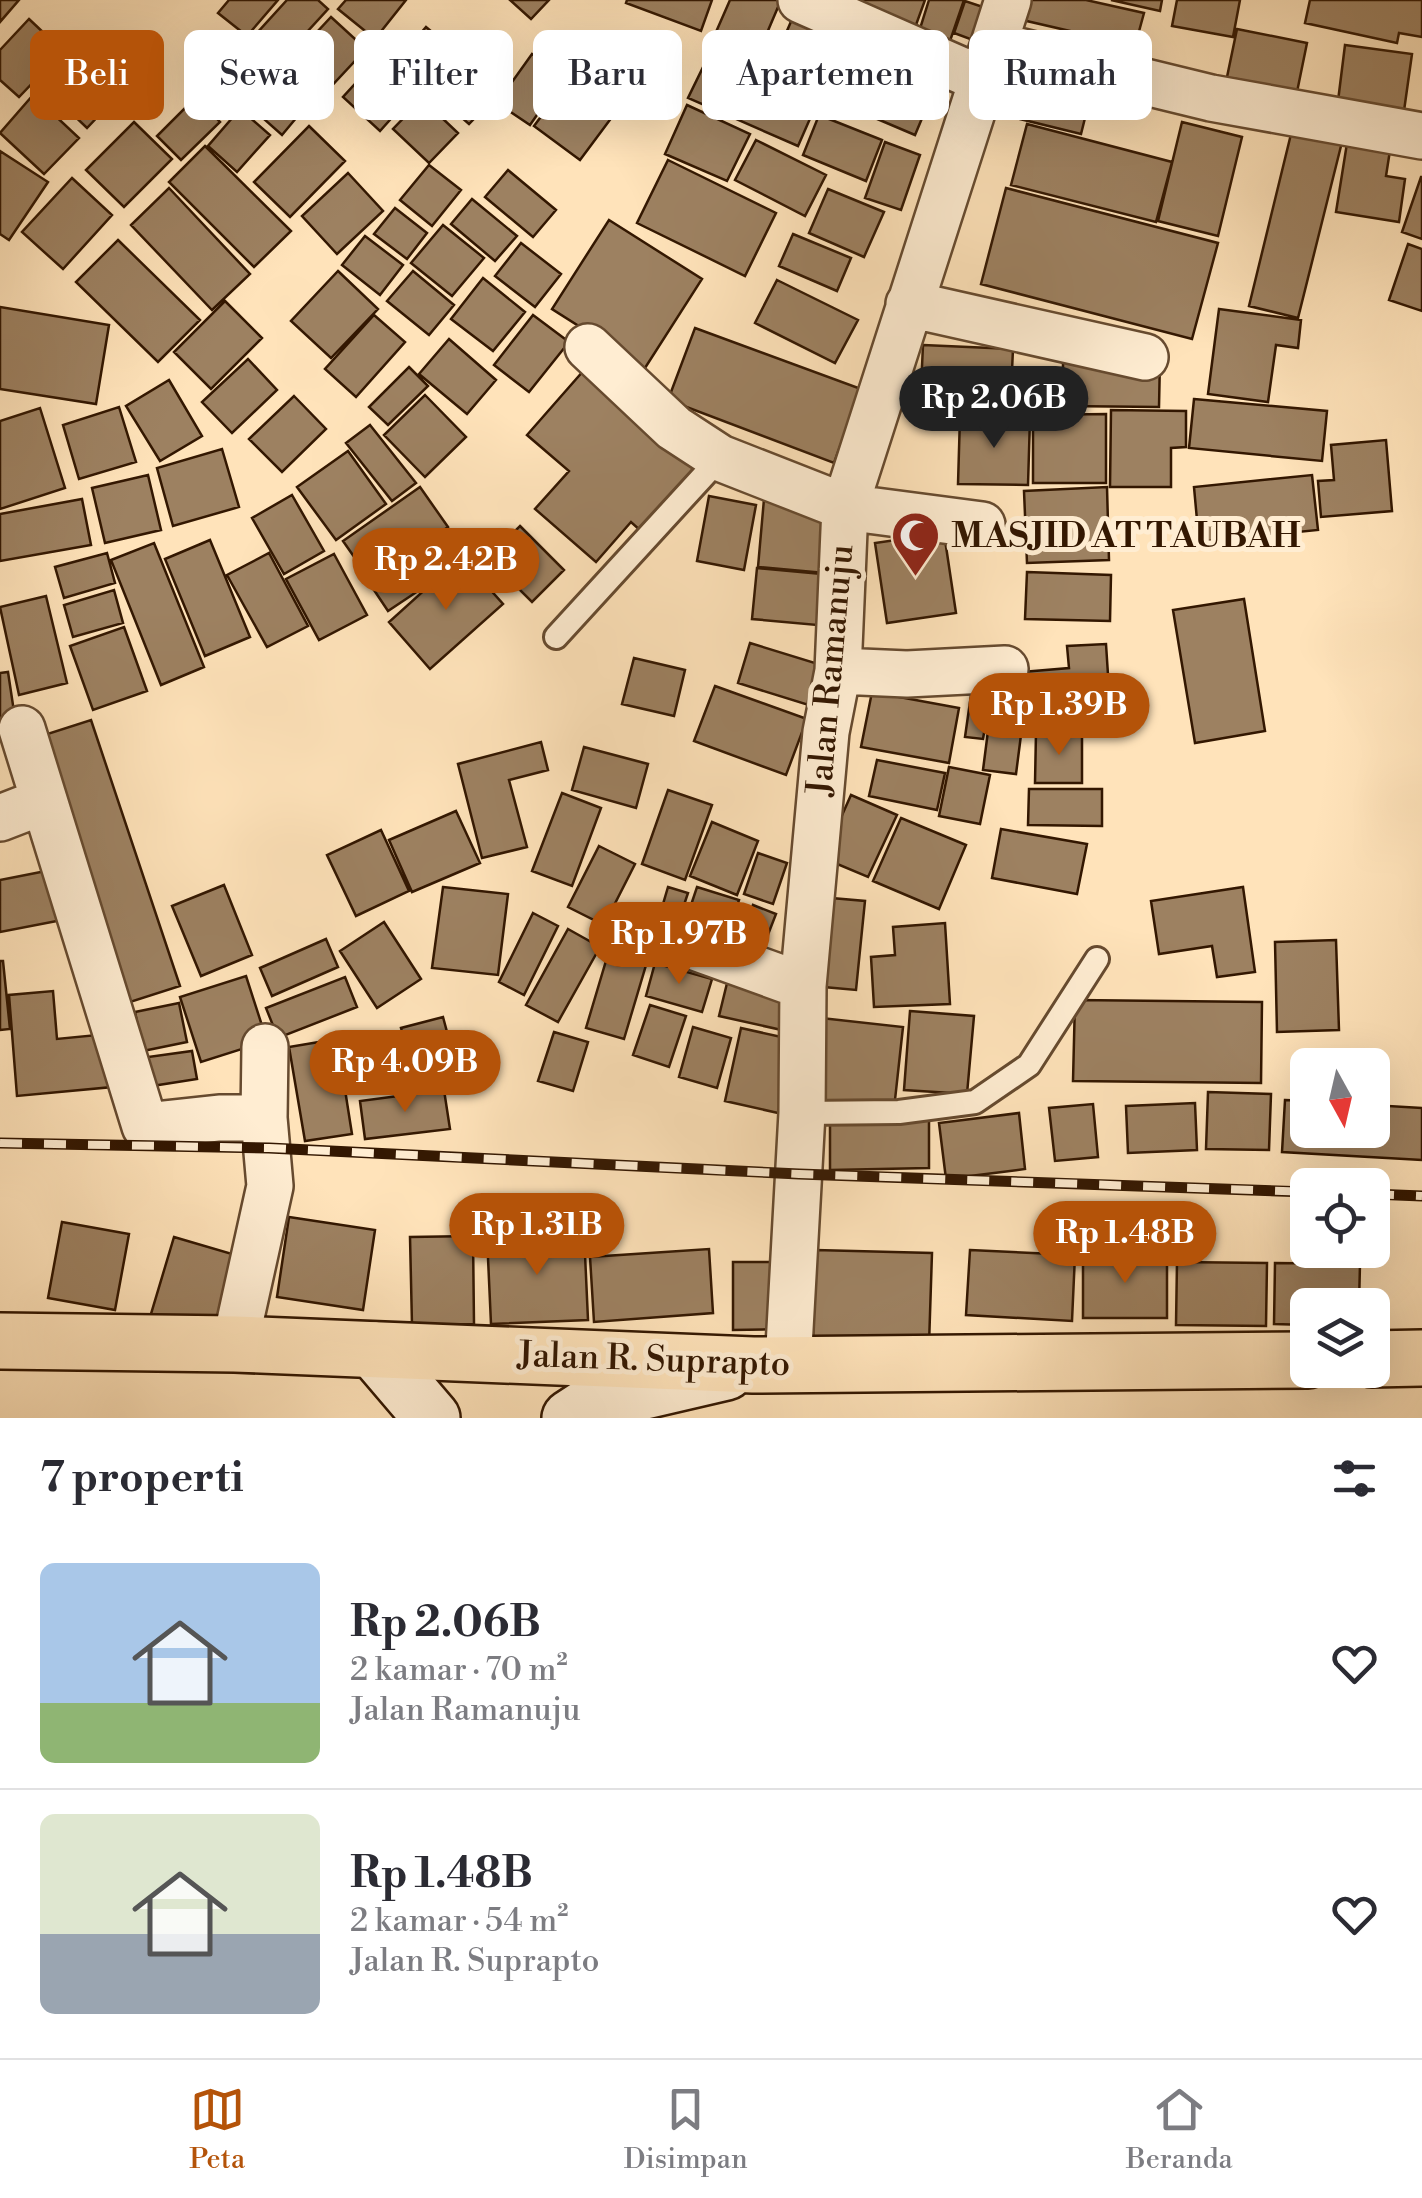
<!DOCTYPE html>
<html lang="id">
<meta charset="utf-8">
<style>
body{margin:0;font-family:"Libre Bodoni",serif;background:#f7f7f7;color:#2b2b33;height:100vh;display:flex;flex-direction:column;font-size:38px;white-space:nowrap}
*{box-sizing:border-box;margin:0}
p{font-size:32px;color:#7c7c81}
.icon{flex:none;width:55px;height:55px;fill:none;stroke:currentColor;stroke-width:2;stroke-linecap:round;stroke-linejoin:round}
.map{position:relative;height:1418px;overflow:hidden}
.panel{display:flex;flex-direction:column;background:#fff;flex:1}
.panel>*{flex:none}
.guide{position:absolute;left:30px;top:30px;width:1362px;height:90px;display:flex;gap:20px}
.needle{width:65px;rotate:172deg}
.fabs{position:absolute;left:1290px;top:1048px;display:grid;gap:20px}
.fabs a{display:grid;place-items:center;width:100px;height:100px;border-radius:15px;background:#fff;box-shadow:0 10px 40px #0002;font-size:50px}
.price{position:absolute;translate:-50% -85px;padding:0 22px;border-radius:35px;background:#b45309;color:#fff;font-size:32px;line-height:65px;filter:drop-shadow(0 2px 5px #0008)}
.price::after{content:'';position:absolute;left:50%;top:60px;width:30px;height:22px;margin-left:-15px;background:inherit;clip-path:polygon(0 0,100% 0,50% 100%)}
.price.selected{background:#222;color:#fff}
ul{padding:0;list-style:none}
li{display:flex;align-items:center;gap:30px;height:250px;padding:0 40px}
li+li{border-top:2px solid #e1e1e2}
li span{display:grid;place-items:center;flex:none;width:280px;height:200px;border-radius:15px;color:#555}
li>.icon{margin-inline-start:auto}
span .icon{width:120px;height:120px;fill:#fffc;stroke-width:1}
li b{font-size:42px}
h2{display:flex;justify-content:space-between;align-items:center;height:120px;padding:0 40px;font-size:42px}
.chip{padding:0 35px;border-radius:15px;background:#fff;box-shadow:0 10px 40px #0002;font-size:35px;line-height:90px}
.chip.selected{background:#b45309;color:#fff}
.dock{display:flex;justify-content:space-around;align-items:center;height:140px;border-top:2px solid #e1e1e2;background:#fff;font-size:28px;color:#7c7c81}
.dock a{display:grid;justify-items:center;gap:5px}
.dock .selected{color:#b45309}
.map>svg:first-child{display:block}
.building{fill:#9d8161;stroke:#331701;stroke-width:2.5}
.lines{fill:none;stroke-linecap:round;stroke-linejoin:round}
.lane-casing{stroke:#664a2f;stroke-width:28}
.street-casing{stroke:#664a2f;stroke-width:50}
.secondary-casing{stroke:#331701;stroke-width:60}
.highway-casing{stroke:#331701;stroke-width:60}
.lane{stroke:#ffedd2;stroke-width:22}
.street{stroke:#ffedd2;stroke-width:45}
.secondary{stroke:#ffedd2;stroke-width:55}
.highway{stroke:#ffe3ba;stroke-width:55}
.rail-casing{stroke:#331701;stroke-width:11}
.rail{stroke:#ffedd2;stroke-width:8;stroke-dasharray:22;stroke-linecap:butt}
.labels{text-anchor:middle;dominant-baseline:central;stroke-width:10;stroke-linejoin:round;paint-order:stroke}
.poi-label{font-size:35px;font-weight:bold;fill:#331701;stroke:#ffedd2;text-anchor:start}
.street-label{font-size:35px;fill:#331701;stroke:#ffedd2}
</style>
<div class="map">
<svg width="1422" height="1418" viewBox="0 0 1422 1418">
<rect width="100%" height="100%" fill="#ffe3ba"/>
<filter id="stains"><feTurbulence type="fractalNoise" baseFrequency=".002" numOctaves="4"/><feColorMatrix values="0 0 0 0 .2 0 0 0 0 .09 0 0 0 0 .02 0 0 0 .5 -.17"/></filter>
<radialGradient id="worn" r=".72"><stop offset=".6" stop-color="#630" stop-opacity="0"/><stop offset="1" stop-color="#630" stop-opacity=".3"/></radialGradient>
<path class="building" d="M 0,0 L 19,0 L 0,22 Z
M 229,0 L 278,0 L 247,36 L 218,13 Z
M 287,0 L 318,0 L 328,9 L 284,57 L 257,33 Z
M 346,0 L 406,0 L 375,39 L 338,9 Z
M 510,0 L 549,0 L 531,19 Z
M 627,0 L 712,0 L 701,31 L 626,3 Z
M 730,0 L 781,0 L 753,66 L 709,48 Z
M 852,0 L 925,0 L 916,25 L 851,3 Z
M 929,0 L 964,0 L 950,41 L 919,32 Z
M 1023,0 L 1086,0 L 1144,13 L 1135,46 L 1018,19 Z
M 1111,0 L 1162,0 L 1160,11 Z
M 1177,0 L 1240,0 L 1233,37 L 1172,26 Z
M 1310,0 L 1422,0 L 1422,37 L 1399,33 L 1397,43 L 1305,23 Z
M 965,1 L 1001,13 L 989,46 L 954,33 Z
M 331,17 L 366,49 L 325,93 L 290,61 Z
M 793,17 L 845,39 L 823,92 L 770,70 Z
M 29,19 L 63,51 L 19,97 L 0,80 L 0,50 Z
M 426,27 L 470,64 L 438,100 L 395,63 Z
M 1237,29 L 1307,43 L 1297,92 L 1227,77 Z
M 1345,45 L 1412,54 L 1403,118 L 1337,109 Z
M 866,49 L 938,80 L 915,135 L 842,104 Z
M 76,50 L 120,93 L 87,128 L 42,85 Z
M 532,54 L 564,76 L 530,125 L 497,103 Z
M 708,57 L 816,105 L 798,146 L 688,98 Z
M 375,62 L 412,95 L 380,131 L 343,97 Z
M 1034,63 L 1095,78 L 1081,134 L 1020,119 Z
M 278,69 L 312,99 L 282,135 L 247,104 Z
M 467,78 L 491,101 L 469,124 L 444,102 Z
M 569,79 L 615,113 L 580,160 L 534,126 Z
M 33,95 L 79,138 L 44,174 L 0,133 Z
M 196,97 L 220,122 L 181,160 L 157,136 Z
M 422,99 L 458,133 L 429,163 L 393,129 Z
M 687,105 L 750,134 L 727,181 L 665,154 Z
M 240,109 L 270,135 L 237,172 L 208,146 Z
M 819,115 L 882,140 L 866,181 L 803,155 Z
M 134,122 L 172,159 L 124,207 L 86,170 Z
M 1182,122 L 1242,137 L 1218,236 L 1158,221 Z
M 1027,124 L 1172,162 L 1156,222 L 1011,185 Z
M 309,126 L 345,161 L 290,217 L 254,182 Z
M 1292,130 L 1342,142 L 1298,318 L 1249,306 Z
M 1348,137 L 1391,144 L 1386,176 L 1405,179 L 1399,222 L 1336,212 Z
M 756,140 L 826,175 L 805,216 L 735,180 Z
M 885,142 L 920,155 L 901,210 L 865,198 Z
M 205,146 L 291,231 L 254,267 L 169,182 Z
M 0,151 L 48,182 L 9,240 L 0,234 Z
M 668,160 L 776,213 L 745,276 L 637,223 Z
M 429,165 L 461,190 L 432,226 L 400,200 Z
M 508,170 L 556,210 L 533,237 L 485,197 Z
M 348,173 L 383,211 L 337,254 L 302,216 Z
M 1421,177 L 1422,177 L 1422,239 L 1402,232 Z
M 72,178 L 112,215 L 63,269 L 22,232 Z
M 169,188 L 250,274 L 212,310 L 131,225 Z
M 1006,188 L 1218,243 L 1192,339 L 981,284 Z
M 828,189 L 884,212 L 864,257 L 809,233 Z
M 472,199 L 517,236 L 495,261 L 451,224 Z
M 395,208 L 427,233 L 407,259 L 374,234 Z
M 609,220 L 702,279 L 645,368 L 552,309 Z
M 443,225 L 484,258 L 452,296 L 411,263 Z
M 793,234 L 851,258 L 837,291 L 779,266 Z
M 365,236 L 403,265 L 380,295 L 342,265 Z
M 118,240 L 200,320 L 158,362 L 76,282 Z
M 521,243 L 561,274 L 535,307 L 495,276 Z
M 1408,244 L 1422,249 L 1422,311 L 1389,300 Z
M 338,271 L 378,309 L 331,358 L 291,321 Z
M 413,271 L 454,305 L 429,335 L 387,301 Z
M 483,278 L 525,312 L 493,351 L 451,319 Z
M 777,280 L 858,320 L 835,363 L 755,323 Z
M 225,301 L 262,338 L 211,389 L 174,352 Z
M 0,307 L 109,325 L 96,404 L 0,389 Z
M 1219,309 L 1301,320 L 1298,348 L 1276,345 L 1268,402 L 1208,394 Z
M 374,315 L 405,342 L 356,397 L 325,369 Z
M 533,315 L 569,342 L 529,392 L 494,365 Z
M 695,328 L 861,389 L 834,463 L 668,400 Z
M 449,339 L 496,380 L 467,414 L 419,374 Z
M 923,345 L 1013,349 L 1010,414 L 920,410 Z
M 1063,357 L 1160,359 L 1159,407 L 1063,406 Z
M 248,359 L 277,390 L 232,433 L 202,402 Z
M 409,367 L 428,386 L 388,425 L 369,407 Z
M 585,369 L 699,467 L 642,532 L 631,522 L 596,562 L 535,509 L 569,471 L 527,435 Z
M 169,380 L 202,436 L 160,461 L 126,406 Z
M 425,395 L 466,437 L 425,477 L 384,435 Z
M 294,396 L 326,429 L 282,472 L 249,439 Z
M 1194,399 L 1327,411 L 1322,461 L 1189,448 Z
M 119,407 L 136,462 L 79,479 L 63,425 Z
M 40,408 L 65,488 L 0,509 L 0,421 Z
M 1111,410 L 1186,411 L 1186,447 L 1171,448 L 1171,487 L 1110,487 Z
M 1106,414 L 1106,483 L 1033,483 L 1033,415 Z
M 960,416 L 1030,418 L 1028,485 L 958,484 Z
M 370,425 L 416,483 L 392,501 L 346,443 Z
M 1386,440 L 1392,511 L 1321,517 L 1318,481 L 1334,480 L 1331,445 Z
M 222,449 L 239,507 L 173,526 L 157,468 Z
M 348,451 L 386,504 L 336,540 L 297,487 Z
M 148,475 L 161,530 L 105,543 L 92,488 Z
M 1312,475 L 1318,530 L 1199,542 L 1194,487 Z
M 420,487 L 448,527 L 371,581 L 343,541 Z
M 1107,487 L 1109,560 L 1027,563 L 1024,491 Z
M 292,495 L 324,551 L 284,574 L 252,518 Z
M 709,496 L 756,505 L 744,570 L 697,561 Z
M 82,499 L 91,545 L 0,561 L 0,514 Z
M 764,499 L 831,505 L 825,573 L 758,567 Z
M 520,526 L 564,570 L 532,602 L 488,558 Z
M 944,533 L 956,613 L 887,623 L 875,543 Z
M 210,540 L 250,637 L 205,656 L 165,559 Z
M 154,543 L 204,667 L 161,685 L 111,560 Z
M 417,552 L 436,579 L 388,611 L 370,584 Z
M 107,553 L 115,583 L 64,598 L 55,567 Z
M 269,553 L 308,626 L 267,647 L 227,575 Z
M 334,554 L 367,615 L 319,640 L 286,579 Z
M 461,557 L 503,604 L 430,669 L 389,622 Z
M 757,568 L 833,575 L 828,626 L 752,619 Z
M 1027,572 L 1111,575 L 1110,621 L 1025,619 Z
M 114,590 L 123,623 L 73,637 L 64,605 Z
M 46,596 L 67,683 L 19,695 L 0,607 Z
M 1244,599 L 1265,731 L 1195,743 L 1173,610 Z
M 124,627 L 147,691 L 93,710 L 70,646 Z
M 750,643 L 828,667 L 815,707 L 738,683 Z
M 1106,644 L 1111,721 L 1074,724 L 1073,710 L 1000,716 L 997,674 L 1069,668 L 1067,646 Z
M 634,658 L 685,670 L 674,716 L 622,704 Z
M 8,672 L 16,725 L 0,728 L 0,673 Z
M 715,686 L 807,719 L 786,775 L 694,741 Z
M 872,692 L 959,708 L 949,763 L 861,747 Z
M 971,695 L 990,698 L 983,739 L 965,737 Z
M 91,720 L 180,986 L 127,1003 L 38,737 Z
M 988,731 L 1021,735 L 1016,774 L 983,770 Z
M 1036,732 L 1082,733 L 1082,783 L 1035,783 Z
M 541,742 L 548,770 L 509,780 L 527,847 L 482,858 L 458,764 Z
M 584,747 L 648,764 L 636,808 L 572,790 Z
M 877,760 L 945,773 L 937,810 L 869,796 Z
M 949,767 L 990,775 L 980,824 L 939,816 Z
M 1029,789 L 1102,789 L 1102,826 L 1028,825 Z
M 668,790 L 712,805 L 685,880 L 642,864 Z
M 562,793 L 601,808 L 572,886 L 532,871 Z
M 851,795 L 897,815 L 868,877 L 823,858 Z
M 456,811 L 480,863 L 412,892 L 389,840 Z
M 901,818 L 966,845 L 939,909 L 873,881 Z
M 712,822 L 758,841 L 737,895 L 690,876 Z
M 1001,829 L 1087,844 L 1077,894 L 992,878 Z
M 381,830 L 409,891 L 356,916 L 327,855 Z
M 599,846 L 635,864 L 604,925 L 568,907 Z
M 758,853 L 787,863 L 773,904 L 744,894 Z
M 51,870 L 62,920 L 0,932 L 0,880 Z
M 224,885 L 252,955 L 201,976 L 172,906 Z
M 443,887 L 508,894 L 498,975 L 432,968 Z
M 668,887 L 688,893 L 680,917 L 661,911 Z
M 697,887 L 739,900 L 729,931 L 687,917 Z
M 1243,887 L 1255,972 L 1217,977 L 1212,946 L 1159,954 L 1151,901 Z
M 820,897 L 865,901 L 856,990 L 813,986 Z
M 753,905 L 776,914 L 764,945 L 741,937 Z
M 533,913 L 558,926 L 524,995 L 499,982 Z
M 384,922 L 421,979 L 377,1008 L 340,951 Z
M 945,923 L 950,1004 L 874,1007 L 871,957 L 895,955 L 893,927 Z
M 568,929 L 600,947 L 558,1022 L 526,1005 Z
M 326,939 L 338,967 L 272,996 L 260,968 Z
M 1336,940 L 1339,1030 L 1277,1032 L 1275,942 Z
M 611,944 L 649,955 L 624,1039 L 586,1028 Z
M 0,961 L 3,961 L 10,1029 L 0,1030 Z
M 655,963 L 712,979 L 702,1012 L 646,996 Z
M 729,975 L 795,990 L 786,1031 L 719,1016 Z
M 246,976 L 267,1041 L 201,1062 L 180,997 Z
M 345,977 L 357,1007 L 278,1038 L 266,1008 Z
M 53,991 L 57,1039 L 107,1034 L 112,1087 L 17,1096 L 9,995 Z
M 1075,1000 L 1262,1002 L 1261,1083 L 1073,1081 Z
M 179,1003 L 187,1042 L 143,1051 L 135,1012 Z
M 650,1005 L 686,1016 L 669,1067 L 633,1055 Z
M 910,1011 L 974,1016 L 967,1094 L 904,1090 Z
M 443,1017 L 458,1073 L 416,1084 L 401,1028 Z
M 821,1018 L 903,1027 L 894,1109 L 811,1101 Z
M 693,1027 L 731,1038 L 717,1088 L 679,1077 Z
M 741,1028 L 795,1040 L 778,1113 L 725,1101 Z
M 554,1032 L 588,1042 L 573,1091 L 538,1081 Z
M 337,1039 L 352,1134 L 305,1141 L 289,1047 Z
M 192,1051 L 197,1079 L 152,1086 L 148,1057 Z
M 444,1090 L 450,1129 L 365,1139 L 360,1101 Z
M 1208,1092 L 1271,1094 L 1269,1150 L 1206,1149 Z
M 1285,1100 L 1308,1101 L 1308,1130 L 1372,1130 L 1372,1105 L 1422,1108 L 1422,1160 L 1282,1152 Z
M 1195,1103 L 1197,1150 L 1128,1153 L 1126,1106 Z
M 1093,1104 L 1098,1157 L 1055,1161 L 1049,1108 Z
M 1019,1113 L 1025,1169 L 946,1179 L 939,1123 Z
M 929,1119 L 929,1168 L 830,1170 L 830,1122 Z
M 289,1217 L 375,1230 L 363,1310 L 277,1297 Z
M 62,1222 L 129,1234 L 115,1310 L 48,1298 Z
M 584,1232 L 588,1320 L 491,1324 L 487,1236 Z
M 473,1236 L 474,1324 L 412,1325 L 410,1237 Z
M 174,1237 L 239,1256 L 216,1333 L 151,1314 Z
M 709,1249 L 713,1313 L 594,1322 L 590,1257 Z
M 815,1250 L 932,1253 L 929,1345 L 813,1342 Z
M 970,1250 L 1075,1255 L 1072,1321 L 966,1315 Z
M 1083,1255 L 1167,1255 L 1167,1318 L 1083,1318 Z
M 733,1262 L 789,1262 L 789,1329 L 733,1330 Z
M 1177,1262 L 1267,1263 L 1266,1326 L 1176,1325 Z
M 1275,1263 L 1360,1264 L 1359,1305 L 1308,1305 L 1308,1325 L 1274,1324 Z"/>
<g class="lines">
<defs>
<path id="lane" d="M 556,637 L 720,458
M 802,1113 L 899,1112 L 975,1102 L 1029,1065 L 1097,959"/>
<path id="street" d="M 801,0 L 983,80
M 994,45 L 1211,98 L 1422,136
M 909,304 L 1145,357
M 588,347 L 674,428 L 720,458 L 845,507 L 982,525
M 838,671 L 907,674 L 1005,669
M 22,729 L 145,1126 L 219,1118 L 264,1118
M 0,818 L 44,801
M 622,942 L 629,933 L 645,929 L 803,986
M 235,1344 L 270,1186 L 264,1118 L 265,1047
M 788,1365 L 802,1113 L 803,986 L 826,732 L 838,671 L 845,507 L 1008,0"/>
<path id="secondary" d="M 374,1350 L 432,1418
M 570,1418 L 593,1403 L 726,1372"/>
<path id="highway" d="M 0,1341 L 235,1344 L 753,1365 L 1308,1360
M 1372,1359 L 1422,1358"/>
</defs>
<use href="#lane" class="lane-casing"/>
<use href="#street" class="street-casing"/>
<use href="#secondary" class="secondary-casing"/>
<use href="#highway" class="highway-casing"/>
<use href="#lane" class="lane"/>
<use href="#street" class="street"/>
<use href="#secondary" class="secondary"/>
<use href="#highway" class="highway"/>
<defs>
<path id="rail" d="M 0,1143 L 269,1148 L 799,1174 L 1308,1192
M 1372,1194 L 1422,1196"/>
</defs>
<use href="#rail" class="rail-casing"/>
<use href="#rail" class="rail"/>
</g>
<defs>
<symbol id="mosque-pin" viewBox="-11 -11 22 30"><path d="M0 17L-7.5 6A9.5 9.5 0 1 1 7.5 6Z" fill="#8f2418" stroke="#ffedd2"/><path d="M3.5-4.9A6 6 0 1 0 3.5 4.9A5 5 0 1 1 3.5-4.9Z" fill="#fff"/></symbol>
</defs>
<g fill-rule="evenodd">
<use href="#mosque-pin" x="888" y="508" width="55" height="75"/>
</g>
<g class="labels">
<g class="poi-label">
<text x="951" y="536">MASJID AT TAUBAH</text>
</g>
<g class="street-label">
<text transform="translate(831 670) rotate(-85)">Jalan Ramanuju</text>
<text transform="translate(654 1360) rotate(2)">Jalan R. Suprapto</text>
</g>
</g>
<rect width="100%" height="100%" filter="url(#stains)"/>
<rect width="100%" height="100%" fill="url(#worn)"/>
</svg>
<div class="fabs">
<a><svg class="needle" viewBox="-14 -14 28 28"><path d="M0-13l5 13h-10z" fill="#e53935"/><path d="M0 13l5-13h-10z" fill="#7c7c81"/></svg></a>
<a><svg class="icon" aria-label="locate" viewBox="0 0 24 24"><circle cx="12" cy="12" r="6"/><path d="M12 2v4M12 18v4M2 12h4M18 12h4"/></svg></a>
<a><svg class="icon" aria-label="layers" viewBox="0 0 24 24"><path d="M12 4l9 5-9 5-9-5zM3 14l9 5 9-5"/></svg></a>
</div>
<b class="price selected" style="left:994px;top:451px">Rp 2.06B</b>
<b class="price" style="left:446px;top:613px">Rp 2.42B</b>
<b class="price" style="left:1059px;top:758px">Rp 1.39B</b>
<b class="price" style="left:679px;top:987px">Rp 1.97B</b>
<b class="price" style="left:405px;top:1115px">Rp 4.09B</b>
<b class="price" style="left:537px;top:1278px">Rp 1.31B</b>
<b class="price" style="left:1125px;top:1286px">Rp 1.48B</b>
<div class="guide">
<a class="chip selected">Beli</a>
<a class="chip">Sewa</a>
<a class="chip">Filter</a>
<a class="chip">Baru</a>
<a class="chip">Apartemen</a>
<a class="chip">Rumah</a>
</div>
</div>
<section class="panel">
<h2>7 properti<svg class="icon" aria-label="filters" viewBox="0 0 24 24"><path d="M4 7h16M4 17h16"/><circle cx="9" cy="7" r="2"/><circle cx="15" cy="17" r="2"/></svg></h2>
<ul>
<li><span style="background:linear-gradient(#a9c7e8 70%,#8fb573 0)"><svg class="icon" aria-label="home" viewBox="0 0 24 24"><path d="M3 11l9-7 9 7M6 9v11h12V9"/></svg></span><div><b>Rp 2.06B</b><p>2 kamar · 70 m²</p><p>Jalan Ramanuju</p></div><svg class="icon" aria-label="heart" viewBox="0 0 24 24"><path d="M12 20l-8-8c-3-5 5-10 8-4 3-6 11-1 8 4z"/></svg></li>
<li><span style="background:linear-gradient(#dfe7d0 60%,#9aa5b1 0)"><svg class="icon" aria-label="home" viewBox="0 0 24 24"><path d="M3 11l9-7 9 7M6 9v11h12V9"/></svg></span><div><b>Rp 1.48B</b><p>2 kamar · 54 m²</p><p>Jalan R. Suprapto</p></div><svg class="icon" aria-label="heart" viewBox="0 0 24 24"><path d="M12 20l-8-8c-3-5 5-10 8-4 3-6 11-1 8 4z"/></svg></li>
</ul>
</section>
<nav class="dock">
<a class="selected"><svg class="icon" aria-label="map" viewBox="0 0 24 24"><path d="M3 6l6-2 6 2 6-2v14l-6 2-6-2-6 2zM9 4v14M15 6v14"/></svg>Peta</a>
<a><svg class="icon" aria-label="saved" viewBox="0 0 24 24"><path d="M7 4h10v16l-5-4-5 4z"/></svg>Disimpan</a>
<a><svg class="icon" aria-label="home" viewBox="0 0 24 24"><path d="M3 11l9-7 9 7M6 9v11h12V9"/></svg>Beranda</a>
</nav>
